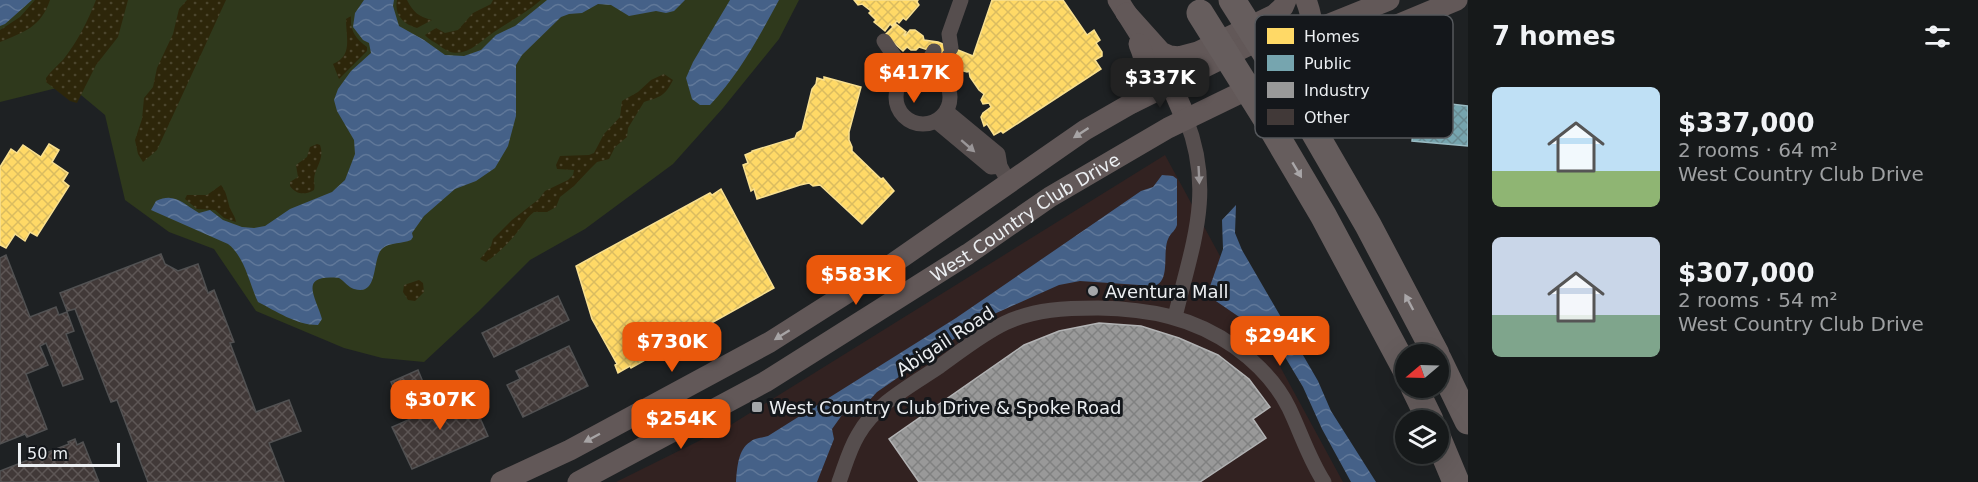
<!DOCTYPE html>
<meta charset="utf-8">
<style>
body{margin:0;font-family:"DejaVu Sans",sans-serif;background:#232627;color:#f1f3f6;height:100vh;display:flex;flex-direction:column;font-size:22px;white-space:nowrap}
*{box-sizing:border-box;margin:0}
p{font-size:20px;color:#9ea0a2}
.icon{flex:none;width:33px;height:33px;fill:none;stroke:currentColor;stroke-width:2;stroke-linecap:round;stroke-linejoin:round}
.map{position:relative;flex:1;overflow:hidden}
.drawer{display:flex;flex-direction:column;background:#16191a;width:510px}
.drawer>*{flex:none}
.needle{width:39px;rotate:251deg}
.tools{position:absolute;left:1395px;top:344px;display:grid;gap:12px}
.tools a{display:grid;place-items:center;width:54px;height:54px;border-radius:50%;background:#16191a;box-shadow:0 6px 24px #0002,0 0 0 2px #353839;font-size:30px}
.scale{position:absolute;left:18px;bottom:15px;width:102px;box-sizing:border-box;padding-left:6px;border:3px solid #eceff2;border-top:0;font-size:16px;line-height:21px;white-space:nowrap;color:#eceff2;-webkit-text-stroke:4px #14171b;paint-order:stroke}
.price{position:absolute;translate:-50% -51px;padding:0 14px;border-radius:12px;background:#ea580c;color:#fff;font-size:20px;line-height:39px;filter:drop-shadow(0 2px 3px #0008)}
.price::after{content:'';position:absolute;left:50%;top:36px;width:18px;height:14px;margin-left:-9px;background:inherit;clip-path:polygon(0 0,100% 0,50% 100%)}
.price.active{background:#222;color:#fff}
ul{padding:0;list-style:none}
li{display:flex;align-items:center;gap:18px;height:150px;padding:0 24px}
li span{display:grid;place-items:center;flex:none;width:168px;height:120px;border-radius:9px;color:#555}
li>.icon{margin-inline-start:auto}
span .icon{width:72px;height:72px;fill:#fffc;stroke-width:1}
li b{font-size:26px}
h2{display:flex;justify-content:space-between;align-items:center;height:72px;padding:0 24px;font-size:26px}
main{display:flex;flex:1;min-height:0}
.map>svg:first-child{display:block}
.commercial{fill:#322221}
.green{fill:#2f391c}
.sand{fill:url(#sand-dots)}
.water{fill:url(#water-waves)}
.homes{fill:url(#homes-cross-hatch);stroke:#f9e090;stroke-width:1.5}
.public{fill:url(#public-cross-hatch);stroke:#99bbc3;stroke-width:1.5}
.industry{fill:url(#industry-cross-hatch);stroke:#b2b3b4;stroke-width:1.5}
.building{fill:url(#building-cross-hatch);stroke:#515152;stroke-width:1.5}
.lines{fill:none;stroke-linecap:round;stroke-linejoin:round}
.street{stroke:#564e4e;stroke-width:15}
.secondary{stroke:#625858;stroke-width:21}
.highway{stroke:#665d5d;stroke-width:27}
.highway-bridge{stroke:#665d5d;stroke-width:27}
.oneway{fill:#a7a4a5}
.oneway2{fill:#9a9698}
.oneway3{fill:#a9a6a8}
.poi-dot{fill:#a4a7aa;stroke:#14171b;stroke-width:2}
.labels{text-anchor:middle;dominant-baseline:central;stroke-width:6;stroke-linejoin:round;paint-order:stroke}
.street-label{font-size:18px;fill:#eceff2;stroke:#14171b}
.poi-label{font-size:18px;fill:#eceff2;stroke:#14171b;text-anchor:start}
.key{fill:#14171b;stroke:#55585c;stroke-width:1.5}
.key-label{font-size:16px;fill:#eceff2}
</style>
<main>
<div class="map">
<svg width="1468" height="482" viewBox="0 0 1468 482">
<defs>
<pattern id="sand-dots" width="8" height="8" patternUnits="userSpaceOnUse" patternTransform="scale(1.5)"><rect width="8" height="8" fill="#2d260a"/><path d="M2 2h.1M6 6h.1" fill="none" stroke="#4c462e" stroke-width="1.8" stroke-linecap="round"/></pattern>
<pattern id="water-waves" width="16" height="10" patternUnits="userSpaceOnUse" patternTransform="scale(1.5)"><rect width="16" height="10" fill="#456188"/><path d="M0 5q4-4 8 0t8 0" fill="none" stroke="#607899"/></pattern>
<pattern id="homes-cross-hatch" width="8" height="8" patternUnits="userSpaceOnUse" patternTransform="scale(1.5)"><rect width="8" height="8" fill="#ffd966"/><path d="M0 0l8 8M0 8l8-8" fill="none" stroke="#dabc60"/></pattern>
<pattern id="public-cross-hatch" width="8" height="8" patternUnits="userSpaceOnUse" patternTransform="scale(1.5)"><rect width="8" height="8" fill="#76a5af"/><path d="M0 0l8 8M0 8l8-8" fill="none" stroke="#688990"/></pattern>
<pattern id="industry-cross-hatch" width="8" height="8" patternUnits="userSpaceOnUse" patternTransform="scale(1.5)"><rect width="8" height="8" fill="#999"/><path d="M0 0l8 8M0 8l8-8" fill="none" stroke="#808181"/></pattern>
<pattern id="building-cross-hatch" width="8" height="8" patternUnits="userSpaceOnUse" patternTransform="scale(1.5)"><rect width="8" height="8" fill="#413938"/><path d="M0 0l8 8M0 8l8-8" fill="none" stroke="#5d5655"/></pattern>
</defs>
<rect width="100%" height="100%" fill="#1e2123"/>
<path class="commercial" d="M 1165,155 L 1343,482 L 616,482 L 729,426 Z"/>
<path class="green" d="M 0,0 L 799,0 L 779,39 L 723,108 L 673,164 L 585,229 L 530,260 L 479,311 L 424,362 L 382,358 L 344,348 L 256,311 L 214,249 L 169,232 L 125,200 L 105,115 L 69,85 L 0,102 Z"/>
<path class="sand" d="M 35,0 L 50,0 C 41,27 24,32 0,42 L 0,30 L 20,17 Z
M 96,0 L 128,0 L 118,37 L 96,65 L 77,103 L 70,101 L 46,82 L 46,78 C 51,71 57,66 63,60 C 77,42 88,21 96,0 Z
M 187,0 L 226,0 L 157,150 L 143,162 L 138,154 L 135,140 L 142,119 L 144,98 L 153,87 L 157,68 L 173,34 L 179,9 Z
M 397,0 L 407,0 C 413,12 419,17 432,20 L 417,28 C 403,24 394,15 397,0 Z
M 493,0 L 541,0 C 526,13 510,21 494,32 C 477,44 461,63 440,46 C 435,42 429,40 425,35 L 436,28 L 445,33 L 458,30 L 473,13 L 491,4 Z
M 351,16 C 350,31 355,38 367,47 L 367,51 L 339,79 L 333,64 C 353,56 346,38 346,19 Z
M 664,74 L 673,80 C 665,96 660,97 644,102 L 628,128 L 627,137 L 615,147 L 609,159 L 597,162 L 590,169 L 574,186 L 560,197 L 556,207 L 547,212 L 534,212 C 526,218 524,224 518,231 C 512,240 495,256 486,262 L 480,259 L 491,246 L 493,239 L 512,220 L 539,199 L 545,191 L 568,180 L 573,175 L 574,170 L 557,169 L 556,165 L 560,156 L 589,155 L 594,153 L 604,134 L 620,117 L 622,101 L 638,92 L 651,80 Z
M 317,144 L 320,145 C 325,159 315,167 314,179 C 314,183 315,186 314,190 C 306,195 296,195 290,186 L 290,182 L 298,177 L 296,165 L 307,157 L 310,147 Z
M 221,185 C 227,192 227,200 230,208 C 232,213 235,216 236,222 L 224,218 L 215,210 L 197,209 L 185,199 L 187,195 L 207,195 Z
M 419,280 L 423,283 L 424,292 L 415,301 L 408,300 L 403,292 L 404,285 Z"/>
<path class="water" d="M 0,0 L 32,0 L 5,24 L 0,26 Z
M 364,0 L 394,0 L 393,6 L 399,26 L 424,40 L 445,55 L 464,56 L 481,50 L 496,35 L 515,26 L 547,0 L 685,0 L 674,11 L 666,13 L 656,11 L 629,16 L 611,5 L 598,4 L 582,13 L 569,14 L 561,17 L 522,55 L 516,65 L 516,116 L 508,146 L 495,168 L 476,181 L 455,189 L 424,216 L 412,233 L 413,237 L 411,240 C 402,244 391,242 383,248 C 371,257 380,297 354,289 C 349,288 344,281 339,278 C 297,274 316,297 322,319 L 318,325 C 296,325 276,311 258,302 C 249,283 245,257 228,244 L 151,210 L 156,201 C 175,192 183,204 199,213 L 210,210 L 223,220 L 242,227 L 254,228 L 265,226 L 290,209 L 332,192 L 345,180 L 355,154 L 354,140 L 337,111 L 334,100 L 338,89 L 351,71 L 371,53 L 369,43 L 363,40 L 353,27 L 355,13 Z
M 730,0 L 779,0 C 759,37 739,74 710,105 L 700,105 L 692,99 L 686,78 L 693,62 Z
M 1162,175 L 1173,176 L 1177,179 L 1177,225 C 1175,231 1172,232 1169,237 C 1161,251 1172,281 1154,286 L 1080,281 L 1059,285 L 983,319 L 877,392 L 854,417 L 842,415 L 832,429 L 834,439 L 817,482 L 736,482 C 737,469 738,449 750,442 C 754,438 762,438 768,436 L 956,318 L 1141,191 L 1153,187 Z
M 1236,205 L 1235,233 L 1242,250 L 1318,381 L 1331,411 L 1376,482 L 1351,482 L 1322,429 L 1303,387 L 1282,352 L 1251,325 L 1207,295 L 1223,249 L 1222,220 Z"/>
<path class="homes" d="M 854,0 L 918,0 L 917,2 L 919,5 L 906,20 L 903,18 L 899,23 L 897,21 L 892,26 L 890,24 L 885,31 L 874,22 L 876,20 L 869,13 L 871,11 L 862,4 L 858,5 Z
M 992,0 L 1063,0 L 1087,35 L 1094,30 L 1100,40 L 1096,43 L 1102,52 L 1102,56 L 1095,60 L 1101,69 L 1003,133 L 1001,131 L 994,135 L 987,124 L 984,126 L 981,117 L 983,113 L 991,107 L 989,103 L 983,104 L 981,100 L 984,94 L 979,90 L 970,77 L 969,71 L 967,72 L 960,70 L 958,66 L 960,60 L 919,47 L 916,50 L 911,50 L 907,47 L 903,51 L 885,35 L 896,24 L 906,32 L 904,35 L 905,36 L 910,30 L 915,30 L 923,36 L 924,40 L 938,42 L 973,56 Z
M 824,77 L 861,87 L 849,132 L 849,140 L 852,147 L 852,151 L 881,179 L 883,178 L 894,191 L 862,224 L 820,185 L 813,186 L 809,183 L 800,185 L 757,199 L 754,189 L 751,191 L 743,165 L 748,163 L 745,155 L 752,152 L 752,151 L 795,138 L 797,133 L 802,130 L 812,89 L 816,84 L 817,78 L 824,80 Z
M 49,144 L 59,150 L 52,162 L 68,173 L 63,181 L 69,186 L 37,236 L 30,232 L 25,241 L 15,234 L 6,248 L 0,245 L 0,167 L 11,149 L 17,153 L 23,145 L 41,157 Z
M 721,189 L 774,288 L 631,368 L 630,366 L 618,373 L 615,365 L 617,364 L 592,319 L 576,266 L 710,193 L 712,195 Z"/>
<path class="public" d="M 1416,100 L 1468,106 L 1468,146 L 1412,141 Z"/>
<path class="industry" d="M 1099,323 L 1141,326 L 1179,338 L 1218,355 L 1249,379 L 1270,407 L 1253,419 L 1266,438 L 1200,482 L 919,482 L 889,439 L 1024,345 L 1059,331 Z"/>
<path class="building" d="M 161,254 L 165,264 L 178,271 L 198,264 L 208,293 L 214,290 L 234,342 L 230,343 L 256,412 L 289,400 L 301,431 L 269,443 L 284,482 L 148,482 L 117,400 L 111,402 L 75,309 L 67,311 L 60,293 Z
M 6,255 L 30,317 L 56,307 L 59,315 L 67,312 L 74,331 L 66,334 L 83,379 L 63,386 L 46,343 L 40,346 L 48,365 L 26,374 L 47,429 L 27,437 L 25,434 L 0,444 L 0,258 Z
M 558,296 L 569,320 L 494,357 L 482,333 Z
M 569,346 L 588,386 L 523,417 L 507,385 L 520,379 L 516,371 Z
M 418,370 L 423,382 L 396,394 L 391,382 Z
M 469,393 L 488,436 L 412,469 L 392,427 Z
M 75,439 L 77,445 L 83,442 L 99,482 L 0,482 L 0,471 L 69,444 L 68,442 Z"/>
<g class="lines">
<path class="street" d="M 884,41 L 907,75
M 951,48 L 949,34 L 961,0
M 925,68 L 934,51
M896 97a27 27 0 1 1 54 0a27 27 0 1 1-54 0Z
M 942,78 L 949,56
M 946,111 L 998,154 L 1000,166 L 1009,183
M 936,121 L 991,167 L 1000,166
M 1175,317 C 1192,245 1215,192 1186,119
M 839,482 C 845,466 849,450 858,435 C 875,404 912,385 940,366 C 961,351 982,334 1005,323 C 1035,309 1066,308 1098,308 C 1149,309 1193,317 1235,347 C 1257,363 1277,384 1289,408 C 1301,433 1309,459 1324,482"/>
<g class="secondary">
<path d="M 1118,0 L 1171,84 L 1186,119"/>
<path d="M 1126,13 L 1161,52 L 1170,56 L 1179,57 L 1198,52 L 1274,15 L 1283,7 L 1286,0"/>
<path d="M 1283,68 C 1308,44 1320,37 1306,0"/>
<path d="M 1132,103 C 1145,78 1151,72 1139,44"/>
<path d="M 501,482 L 570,450 L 770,342 L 888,267 L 1085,130 L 1132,103 L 1255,42 L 1274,35 L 1327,25 L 1389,0"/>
<path id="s1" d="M 578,482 L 765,382 L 968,254 L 1050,197 L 1168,128 L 1275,76 L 1457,0"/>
</g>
<path class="highway" d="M 1299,106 L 1368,225 L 1436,354
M 1267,120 L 1323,215 L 1406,370
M 1438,359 L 1468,421
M 1414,387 L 1430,420
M 1438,439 L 1456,482"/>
<path class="highway-bridge" d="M 1232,0 L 1299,106
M 1200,13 L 1267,120"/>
</g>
<defs><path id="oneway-solid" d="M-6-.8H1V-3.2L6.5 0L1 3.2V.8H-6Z" transform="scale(1.5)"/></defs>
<g class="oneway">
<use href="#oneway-solid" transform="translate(1081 133) rotate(147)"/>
<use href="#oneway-solid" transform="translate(782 335) rotate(148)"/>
<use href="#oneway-solid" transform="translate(592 438) rotate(152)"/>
</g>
<g class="oneway2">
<use href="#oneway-solid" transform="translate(968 146) rotate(41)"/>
<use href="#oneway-solid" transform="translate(1199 175) rotate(87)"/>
</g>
<g class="oneway3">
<use href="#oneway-solid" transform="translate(1297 170) rotate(59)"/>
<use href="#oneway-solid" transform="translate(1409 302) rotate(-118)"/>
</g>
<g class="poi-dot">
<circle cx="1093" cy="291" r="6"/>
<rect x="751" y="401" width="12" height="12" rx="3"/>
</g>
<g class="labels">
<g class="street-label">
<text stroke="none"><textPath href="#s1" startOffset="520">West Country Club Drive</textPath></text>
<text transform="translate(945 341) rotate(-33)">Abigail Road</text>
</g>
<g class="poi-label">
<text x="1105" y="291">Aventura Mall</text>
<text x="769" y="407">West Country Club Drive &amp; Spoke Road</text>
</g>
</g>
<rect x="1255" y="15" width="198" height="123" rx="9" class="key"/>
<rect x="1267" y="28" width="27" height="16" fill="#ffd966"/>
<rect x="1267" y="55" width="27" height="16" fill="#76a5af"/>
<rect x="1267" y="82" width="27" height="16" fill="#999"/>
<rect x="1267" y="109" width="27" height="16" fill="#413938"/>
<g class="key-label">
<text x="1304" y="42">Homes</text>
<text x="1304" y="69">Public</text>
<text x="1304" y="96">Industry</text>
<text x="1304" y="123">Other</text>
</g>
</svg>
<div class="tools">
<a><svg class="needle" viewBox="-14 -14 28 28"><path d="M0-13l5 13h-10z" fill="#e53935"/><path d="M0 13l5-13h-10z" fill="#9ea0a2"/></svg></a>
<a><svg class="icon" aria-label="layers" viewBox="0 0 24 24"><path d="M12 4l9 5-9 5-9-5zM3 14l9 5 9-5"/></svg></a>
</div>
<div class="scale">50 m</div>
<b class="price" style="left:914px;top:104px">$417K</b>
<b class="price active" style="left:1160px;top:109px">$337K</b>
<b class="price" style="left:856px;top:306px">$583K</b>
<b class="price" style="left:1280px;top:367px">$294K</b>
<b class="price" style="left:672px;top:373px">$730K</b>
<b class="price" style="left:440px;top:431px">$307K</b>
<b class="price" style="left:681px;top:450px">$254K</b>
</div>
<section class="drawer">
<h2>7 homes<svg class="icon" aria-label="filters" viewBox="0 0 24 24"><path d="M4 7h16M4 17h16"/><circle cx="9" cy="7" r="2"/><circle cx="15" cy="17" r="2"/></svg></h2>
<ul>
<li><span style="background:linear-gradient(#bfe0f5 70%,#8fb573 0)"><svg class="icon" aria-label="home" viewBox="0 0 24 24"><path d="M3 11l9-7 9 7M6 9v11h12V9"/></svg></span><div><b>$337,000</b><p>2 rooms · 64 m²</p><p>West Country Club Drive</p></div></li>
<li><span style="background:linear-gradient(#c9d6e8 65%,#7fa58c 0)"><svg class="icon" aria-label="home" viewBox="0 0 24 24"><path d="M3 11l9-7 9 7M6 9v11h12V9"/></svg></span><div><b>$307,000</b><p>2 rooms · 54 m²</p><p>West Country Club Drive</p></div></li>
</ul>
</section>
</main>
